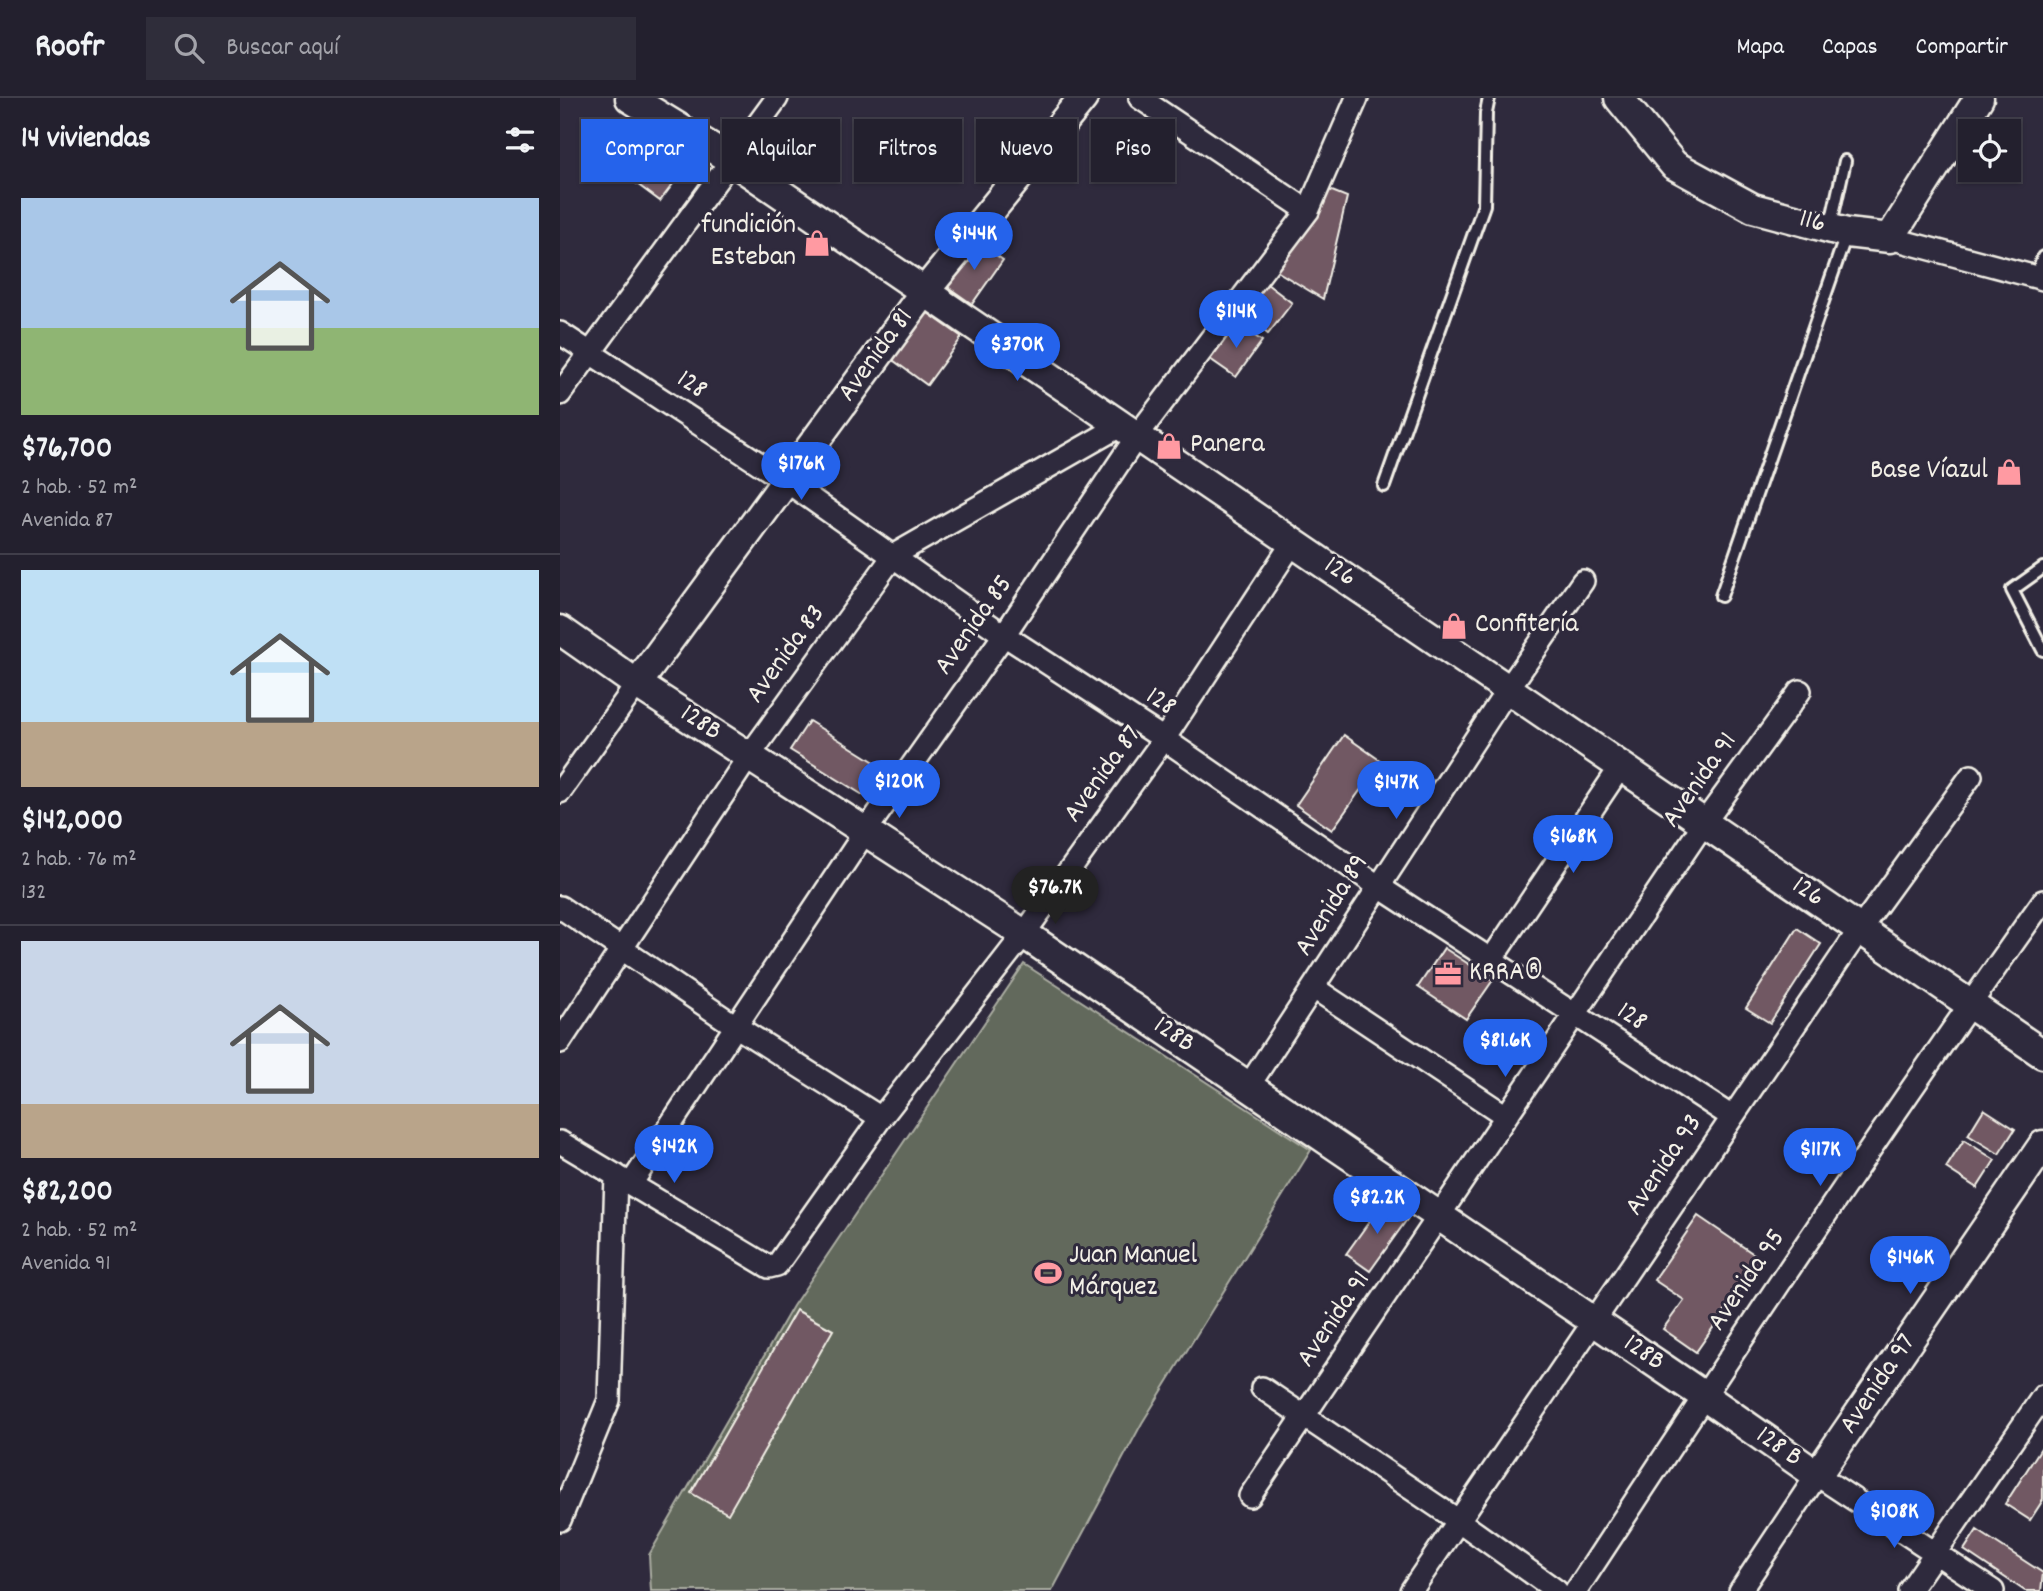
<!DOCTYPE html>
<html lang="es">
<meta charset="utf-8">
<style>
body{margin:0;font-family:Dekko,sans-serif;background:#2f2d3a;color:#f1f3f6;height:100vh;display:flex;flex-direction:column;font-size:26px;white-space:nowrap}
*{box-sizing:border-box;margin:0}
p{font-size:23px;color:#a3a3aa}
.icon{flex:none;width:38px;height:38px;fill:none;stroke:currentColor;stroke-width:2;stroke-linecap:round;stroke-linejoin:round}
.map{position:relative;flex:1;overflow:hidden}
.panel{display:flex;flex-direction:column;background:#23202e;width:560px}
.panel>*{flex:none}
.hud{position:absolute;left:21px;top:21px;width:665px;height:63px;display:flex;gap:14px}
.fabs{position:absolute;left:1398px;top:21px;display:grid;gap:14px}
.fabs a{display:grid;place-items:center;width:63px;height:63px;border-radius:0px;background:#23202e;box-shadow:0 2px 5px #0004,0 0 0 2px #403e4a;font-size:35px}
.price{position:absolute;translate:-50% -60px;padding:0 16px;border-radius:24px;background:#2563eb;color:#fff;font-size:23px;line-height:46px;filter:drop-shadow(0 2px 4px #0008)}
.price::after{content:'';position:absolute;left:50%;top:42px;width:21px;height:16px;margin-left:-10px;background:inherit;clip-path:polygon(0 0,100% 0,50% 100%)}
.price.on{background:#222;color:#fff}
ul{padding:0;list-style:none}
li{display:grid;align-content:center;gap:14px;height:371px;padding:0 21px}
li+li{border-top:2px solid #403e4a}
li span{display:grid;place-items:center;height:217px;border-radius:0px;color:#555}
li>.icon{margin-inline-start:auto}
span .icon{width:126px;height:126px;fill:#fffc;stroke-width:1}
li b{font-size:30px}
h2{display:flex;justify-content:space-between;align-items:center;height:84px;padding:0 21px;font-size:30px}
.chip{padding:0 24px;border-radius:0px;background:#23202e;box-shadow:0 2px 5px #0004,0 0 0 2px #403e4a;font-size:24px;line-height:63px}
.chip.on{background:#2563eb;color:#fff}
header{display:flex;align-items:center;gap:42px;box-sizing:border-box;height:98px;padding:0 35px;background:#23202e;border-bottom:2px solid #403e4a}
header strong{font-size:33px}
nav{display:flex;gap:38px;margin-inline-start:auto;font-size:24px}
.search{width:490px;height:63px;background:#2f2d3a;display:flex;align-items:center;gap:18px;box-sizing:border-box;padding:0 24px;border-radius:0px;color:#a3a3aa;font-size:26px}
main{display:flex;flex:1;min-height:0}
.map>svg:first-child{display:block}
.green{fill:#62695c;stroke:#abada2;stroke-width:2}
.building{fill:#715963;stroke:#f4f1e8;stroke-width:2}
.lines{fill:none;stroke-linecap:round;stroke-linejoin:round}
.lane-casing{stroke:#f4f1e8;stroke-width:16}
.street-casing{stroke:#f4f1e8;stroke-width:26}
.secondary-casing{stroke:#f4f1e8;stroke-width:33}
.lane{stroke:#2f2a3d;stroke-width:10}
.street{stroke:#2f2a3d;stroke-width:21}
.secondary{stroke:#2f2a3d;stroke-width:28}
.labels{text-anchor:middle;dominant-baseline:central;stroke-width:6;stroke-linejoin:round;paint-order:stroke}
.street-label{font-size:28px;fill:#f4f1e8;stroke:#2f2a3d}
.poi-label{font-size:28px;fill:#f4f1e8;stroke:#2f2a3d;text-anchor:start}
</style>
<header>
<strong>Roofr</strong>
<div class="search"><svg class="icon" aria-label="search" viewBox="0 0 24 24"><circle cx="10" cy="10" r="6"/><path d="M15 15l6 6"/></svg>Buscar aquí</div>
<nav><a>Mapa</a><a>Capas</a><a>Compartir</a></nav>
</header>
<main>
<section class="panel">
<h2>14 viviendas<svg class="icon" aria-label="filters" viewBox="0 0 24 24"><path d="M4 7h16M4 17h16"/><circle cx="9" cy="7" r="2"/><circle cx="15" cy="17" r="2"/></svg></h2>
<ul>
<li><span style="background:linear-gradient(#a9c7e8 60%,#8fb573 0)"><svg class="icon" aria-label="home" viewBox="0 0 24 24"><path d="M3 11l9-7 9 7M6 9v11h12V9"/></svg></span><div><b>$76,700</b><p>2 hab. · 52 m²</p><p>Avenida 87</p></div></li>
<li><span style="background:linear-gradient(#bfe0f5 70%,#b9a48a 0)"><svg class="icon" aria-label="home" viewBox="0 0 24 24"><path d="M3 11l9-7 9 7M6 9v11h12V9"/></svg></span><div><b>$142,000</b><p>2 hab. · 76 m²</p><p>132</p></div></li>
<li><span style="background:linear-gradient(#c9d6e8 75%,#b9a48a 0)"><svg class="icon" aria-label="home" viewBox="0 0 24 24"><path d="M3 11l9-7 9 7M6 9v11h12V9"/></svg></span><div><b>$82,200</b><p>2 hab. · 52 m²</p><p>Avenida 91</p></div></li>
</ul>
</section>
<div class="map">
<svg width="1483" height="1493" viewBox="0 0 1483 1493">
<rect width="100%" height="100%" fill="#2f2a3d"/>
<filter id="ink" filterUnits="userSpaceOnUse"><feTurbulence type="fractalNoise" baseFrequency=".0143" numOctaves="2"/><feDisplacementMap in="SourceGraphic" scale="14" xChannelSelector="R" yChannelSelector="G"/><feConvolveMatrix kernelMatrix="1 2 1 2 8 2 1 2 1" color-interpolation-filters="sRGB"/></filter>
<g filter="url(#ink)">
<path class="green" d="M 464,866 L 751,1052 L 582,1325 L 492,1493 L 91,1493 L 89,1457 L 233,1208 Z"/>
<path class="building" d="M 93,40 L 128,66 L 100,103 L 65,77 Z
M 767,91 L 787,99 L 763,201 L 715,172 Z
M 416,143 L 443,162 L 412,206 L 385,187 Z
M 707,186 L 732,205 L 708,236 L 683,217 Z
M 365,213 L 402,239 L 367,287 L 330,260 Z
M 676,225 L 702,243 L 676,279 L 650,261 Z
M 249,623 L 329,673 L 311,702 L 230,652 Z
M 784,637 L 821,663 L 772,732 L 736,707 Z
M 1237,830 L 1261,846 L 1210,925 L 1186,910 Z
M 884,850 L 933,882 L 906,921 L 858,889 Z
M 1424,1011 L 1455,1031 L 1439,1056 L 1408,1037 Z
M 1404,1042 L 1435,1062 L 1417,1090 L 1386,1070 Z
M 824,1103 L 848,1120 L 810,1173 L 786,1156 Z
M 1138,1118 L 1201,1161 L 1136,1254 L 1103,1231 L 1124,1202 L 1094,1182 Z
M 236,1212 L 273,1232 L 168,1416 L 131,1395 Z
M 1483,1347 L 1483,1402 L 1470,1422 L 1445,1406 Z
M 1417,1432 L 1483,1475 L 1481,1493 L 1465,1493 L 1404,1452 Z"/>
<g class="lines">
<defs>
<path id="lane" d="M 1270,130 L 1285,63
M 1475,179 L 1483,159
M 824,388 L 924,107 L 926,15 L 929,0
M 1483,470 L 1452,492 L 1483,552
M 1161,498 L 1286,137"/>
<path id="street" d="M 580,0 L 748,113
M 1330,140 L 1483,181
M 0,235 L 226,383 L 444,537 L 604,641 L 818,788 L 1172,1019
M 0,296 L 217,0
M 0,694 L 77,586
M 0,809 L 177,929 L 321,1020
M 931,862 L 1061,668
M 754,890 L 946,1018
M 0,944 L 189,658 L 334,457 L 562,327
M 688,989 L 948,591 L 1023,483
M 0,1044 L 209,1169 L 217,1167 L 321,1020 L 464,836 L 604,641 L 733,444
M 71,1086 L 305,734 L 444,537 L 577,338 L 748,113 L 797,0
M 702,1290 L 899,1423 L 997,1493
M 690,1398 L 1144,725 L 1240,593
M 0,1422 L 49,1302 L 56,1077
M 851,1493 L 1300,831 L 1411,678
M 1016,1493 C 1168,1261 1322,1029 1483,803
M 1180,1493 L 1257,1377 L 1433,1493
M 1349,1493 L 1483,1298"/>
<path id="secondary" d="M 70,0 L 170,61 L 1483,956
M 1059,0 L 1114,67 L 1193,110 L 1287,135 L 1330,140 L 1419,0
M 0,532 L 77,586 L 464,836 L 1144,1298 L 1257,1377 L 1483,1047
M 77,586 L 365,193 L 523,0"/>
</defs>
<use href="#lane" class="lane-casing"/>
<use href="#street" class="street-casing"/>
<use href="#secondary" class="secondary-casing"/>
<use href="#lane" class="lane"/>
<use href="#street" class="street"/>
<use href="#secondary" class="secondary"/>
</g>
</g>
<defs>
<symbol id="shop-bare" viewBox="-9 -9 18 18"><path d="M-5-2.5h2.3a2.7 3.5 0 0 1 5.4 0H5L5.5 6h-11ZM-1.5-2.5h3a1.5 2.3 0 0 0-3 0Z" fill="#ff9aa2" stroke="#2f2a3d" stroke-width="2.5" paint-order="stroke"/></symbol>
<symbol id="office-bare" viewBox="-9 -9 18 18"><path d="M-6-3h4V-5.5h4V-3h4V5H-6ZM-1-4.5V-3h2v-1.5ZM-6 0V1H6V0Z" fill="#ff9aa2" stroke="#2f2a3d" stroke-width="2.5" paint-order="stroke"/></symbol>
<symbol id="stadium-bare" viewBox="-9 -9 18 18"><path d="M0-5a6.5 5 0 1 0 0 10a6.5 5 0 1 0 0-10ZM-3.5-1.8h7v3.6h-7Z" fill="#ff9aa2" stroke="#2f2a3d" stroke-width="2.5" paint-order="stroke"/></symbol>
</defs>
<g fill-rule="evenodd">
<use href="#shop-bare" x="238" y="126" width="38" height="38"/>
<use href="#shop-bare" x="590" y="329" width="38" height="38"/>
<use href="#shop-bare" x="1430" y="355" width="38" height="38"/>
<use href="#shop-bare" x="875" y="509" width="38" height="38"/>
<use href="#office-bare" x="869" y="857" width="38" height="38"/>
<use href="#stadium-bare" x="469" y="1156" width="38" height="38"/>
</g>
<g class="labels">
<g class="street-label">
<text transform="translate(1252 125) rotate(15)">116</text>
<text transform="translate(317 258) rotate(-54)">Avenida 81</text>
<text transform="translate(131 288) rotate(33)">128</text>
<text transform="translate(779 475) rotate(34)">126</text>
<text transform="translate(415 528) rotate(-55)">Avenida 85</text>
<text transform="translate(227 557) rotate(-54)">Avenida 83</text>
<text transform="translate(600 605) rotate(33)">128</text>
<text transform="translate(140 626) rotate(33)">128B</text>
<text transform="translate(544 677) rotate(-54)">Avenida 87</text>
<text transform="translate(1141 683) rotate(-55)">Avenida 91</text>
<text transform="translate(1247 795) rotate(34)">126</text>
<text transform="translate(773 808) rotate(-58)">Avenida 89</text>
<text transform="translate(1071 920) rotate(33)">128</text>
<text transform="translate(613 938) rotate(34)">128B</text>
<text transform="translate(1105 1068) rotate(-56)">Avenida 93</text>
<text transform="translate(1188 1183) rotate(-56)">Avenida 95</text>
<text transform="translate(775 1222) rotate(-56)">Avenida 91</text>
<text transform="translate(1083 1256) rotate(34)">128B</text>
<text transform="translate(1319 1287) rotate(-56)">Avenida 97</text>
<text transform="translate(1218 1350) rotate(35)">128 B</text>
</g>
<g class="poi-label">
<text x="236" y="129" text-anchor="end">fundición<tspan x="236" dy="32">Esteban</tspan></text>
<text x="630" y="348">Panera</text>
<text x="1428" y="374" text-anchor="end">Base Víazul</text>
<text x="915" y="528">Confitería</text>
<text x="909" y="876">KRRA®</text>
<text x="509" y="1159">Juan Manuel<tspan x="509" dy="32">Márquez</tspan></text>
</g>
</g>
</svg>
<div class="fabs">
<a><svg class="icon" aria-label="locate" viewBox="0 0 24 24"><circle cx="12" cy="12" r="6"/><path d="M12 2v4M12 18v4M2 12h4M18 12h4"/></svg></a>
</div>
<b class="price" style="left:414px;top:174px">$144K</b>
<b class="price" style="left:676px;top:252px">$114K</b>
<b class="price" style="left:457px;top:285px">$370K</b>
<b class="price" style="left:241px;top:404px">$176K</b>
<b class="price" style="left:339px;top:722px">$120K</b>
<b class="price" style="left:836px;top:723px">$147K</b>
<b class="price" style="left:1013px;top:777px">$168K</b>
<b class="price on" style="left:495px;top:828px">$76.7K</b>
<b class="price" style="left:945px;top:981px">$81.6K</b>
<b class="price" style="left:114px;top:1087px">$142K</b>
<b class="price" style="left:1260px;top:1090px">$117K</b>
<b class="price" style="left:817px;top:1138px">$82.2K</b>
<b class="price" style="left:1350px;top:1198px">$146K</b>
<b class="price" style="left:1334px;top:1452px">$108K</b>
<div class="hud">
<a class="chip on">Comprar</a>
<a class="chip">Alquilar</a>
<a class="chip">Filtros</a>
<a class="chip">Nuevo</a>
<a class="chip">Piso</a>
</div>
</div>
</main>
